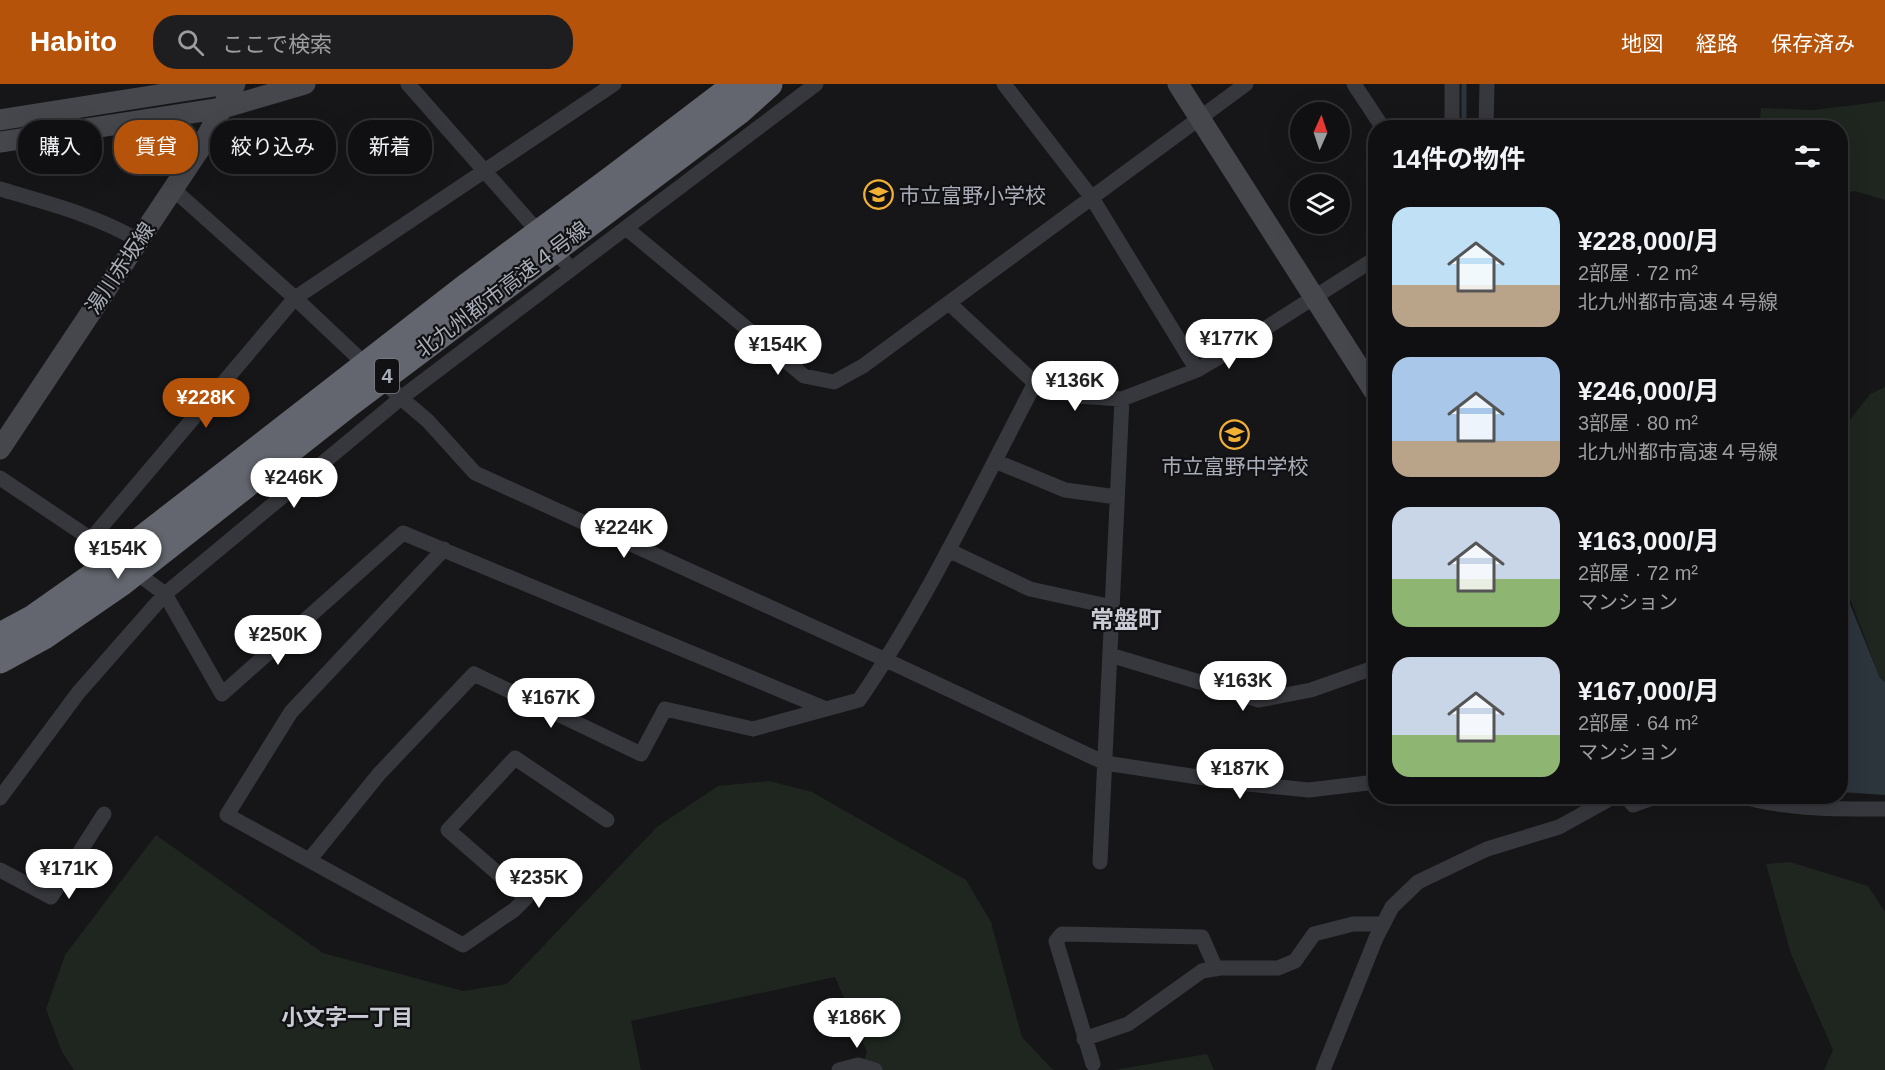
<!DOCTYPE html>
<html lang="ja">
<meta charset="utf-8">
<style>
body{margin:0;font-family:Helvetica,"Noto Sans JP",sans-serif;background:#1e1e20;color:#f1f3f6;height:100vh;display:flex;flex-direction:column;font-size:22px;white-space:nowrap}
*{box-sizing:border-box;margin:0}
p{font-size:20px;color:#9c9d9f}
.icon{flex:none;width:33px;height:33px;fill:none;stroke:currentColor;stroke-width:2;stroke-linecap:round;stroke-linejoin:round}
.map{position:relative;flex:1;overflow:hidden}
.side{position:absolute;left:1368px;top:36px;width:480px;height:684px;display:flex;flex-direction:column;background:#101012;border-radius:24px;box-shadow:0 6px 24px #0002,0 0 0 2px #303032}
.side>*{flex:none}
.guide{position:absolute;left:18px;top:36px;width:570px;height:54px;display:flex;gap:12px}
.needle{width:39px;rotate:3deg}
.controls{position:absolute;left:1290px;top:18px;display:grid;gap:12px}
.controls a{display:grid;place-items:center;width:60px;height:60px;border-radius:50%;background:#101012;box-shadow:0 6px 24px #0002,0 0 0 2px #303032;font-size:30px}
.price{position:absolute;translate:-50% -51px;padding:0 14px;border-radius:21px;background:#fff;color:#222;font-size:20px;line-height:39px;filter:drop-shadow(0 2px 3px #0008)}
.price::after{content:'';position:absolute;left:50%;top:36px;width:18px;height:14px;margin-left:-9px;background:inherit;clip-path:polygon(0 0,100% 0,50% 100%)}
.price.selected{background:#b45309;color:#fff}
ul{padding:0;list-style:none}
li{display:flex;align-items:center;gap:18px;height:150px;padding:0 24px}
li span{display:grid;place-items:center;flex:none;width:168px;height:120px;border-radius:18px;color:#555}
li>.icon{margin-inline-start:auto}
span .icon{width:72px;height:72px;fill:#fffc;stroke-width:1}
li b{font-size:26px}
h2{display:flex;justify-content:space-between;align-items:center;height:72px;padding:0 24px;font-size:26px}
.tag{padding:0 21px;border-radius:24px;background:#101012;box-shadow:0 6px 24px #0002,0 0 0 2px #303032;font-size:21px;line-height:54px}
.tag.selected{background:#b45309;color:#fff}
header{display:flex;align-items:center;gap:36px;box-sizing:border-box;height:84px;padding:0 30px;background:#b45309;color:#fff}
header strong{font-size:28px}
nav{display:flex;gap:33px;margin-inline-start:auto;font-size:21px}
.search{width:420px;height:54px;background:#1e1e20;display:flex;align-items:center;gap:15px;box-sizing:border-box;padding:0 21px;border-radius:24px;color:#9c9d9f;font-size:22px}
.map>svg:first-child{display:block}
.green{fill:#1e261f}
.water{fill:#2c353c}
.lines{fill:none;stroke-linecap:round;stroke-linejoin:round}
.stream{stroke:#2c353c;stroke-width:5}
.street{stroke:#37383d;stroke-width:15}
.secondary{stroke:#45474d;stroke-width:21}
.highway-bridge{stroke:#63666e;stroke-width:27}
.labels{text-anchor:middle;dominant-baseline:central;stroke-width:4.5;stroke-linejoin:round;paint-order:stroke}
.shield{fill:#111113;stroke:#7b7e86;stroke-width:1.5}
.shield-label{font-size:20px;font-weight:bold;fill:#a8adb8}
.poi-label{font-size:21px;fill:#a8adb8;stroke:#111113;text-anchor:start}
.street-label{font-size:21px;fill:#a8adb8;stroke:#111113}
.neighbourhood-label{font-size:22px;font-weight:bold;fill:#c9ccd4;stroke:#111113}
.quarter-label{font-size:24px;font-weight:bold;fill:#c9ccd4;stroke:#111113}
</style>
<header>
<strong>Habito</strong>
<div class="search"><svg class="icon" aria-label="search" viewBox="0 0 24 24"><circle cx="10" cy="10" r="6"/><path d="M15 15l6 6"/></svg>ここで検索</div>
<nav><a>地図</a><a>経路</a><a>保存済み</a></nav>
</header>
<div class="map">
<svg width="1885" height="986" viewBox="0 0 1885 986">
<rect width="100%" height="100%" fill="#161618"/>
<path class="green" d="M 1885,17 L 1885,116 L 1855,107 L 1841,109 L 1840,44 L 1759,43 L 1761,24 L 1814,26 Z
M 1885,303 L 1885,598 L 1880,594 L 1843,496 L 1840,461 L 1840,399 L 1845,342 L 1870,310 Z
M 769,697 L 812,708 L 966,796 L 991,838 L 1022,953 L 1053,986 L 861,986 L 867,968 L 835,893 L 631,937 L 641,986 L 74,986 L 62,968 L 46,925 L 65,871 L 156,751 L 323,869 L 463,907 L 507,900 L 657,743 L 718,702 Z
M 1790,778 L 1868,802 L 1885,828 L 1885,986 L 1824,986 L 1833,966 L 1791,870 L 1766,780 Z
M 1207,970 L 1214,986 L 1114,986 Z"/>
<path class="water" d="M 1841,498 L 1880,594 L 1885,598 L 1885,711 L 1841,708 Z"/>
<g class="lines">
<path class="stream" d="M 1464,44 L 1464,0"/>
<path class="street" d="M 408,0 L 571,185
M 1004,0 L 1092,114 L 1197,286
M 1354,0 L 1383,44
M 1452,44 L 1452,0
M 1486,44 L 1487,0
M 0,105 C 47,119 95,131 138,156
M 173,105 L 295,214 L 401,314 L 428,337 L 475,389 L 886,576 L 1105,679 L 1238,699 L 1309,706 L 1376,698
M 626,144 L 804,292 L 834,298 L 863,282 L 1246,0
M 949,219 L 1035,299 L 1077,312 L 1122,315 L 1197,286 L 1233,265 L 1376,174
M 995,377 L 1065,406 L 1117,413
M 0,394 L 91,455 L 165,510 L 222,610 L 403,449 L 826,625
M 91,455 L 295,214 L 614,0
M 444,465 L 291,628 L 227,731 L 463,861 L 514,826 L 526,814 L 448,746 L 515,674 L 607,736
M 948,466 L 1030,505 L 1112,523
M 1110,571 L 1259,616 L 1311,606 L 1376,583
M 1626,712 L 1633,721 L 1658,712
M 1742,712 C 1785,726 1840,725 1885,725
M 0,714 L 78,609 L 165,510 L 401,314 L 816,0
M 310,775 L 379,690 L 474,590 L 641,670 L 665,625 L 753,645 L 859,616 C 927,517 979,406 1035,299
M 1100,778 L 1122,315
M 0,786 L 51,813 L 104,730
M 1084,955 L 1128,940 L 1202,887 L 1220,884 L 1278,884 L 1295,877 L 1314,850 L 1353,840 L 1383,840
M 1093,980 L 1056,857 L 1062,850 L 1202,853 L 1216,885
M 839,986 L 858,981 L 875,986
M 1323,986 L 1376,854 L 1392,823 L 1418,798 L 1487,765 L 1559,743 L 1606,717 L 1608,712"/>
<path class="secondary" d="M 1178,0 L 1376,310
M 0,36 L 227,0
M 0,58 L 223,24 L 305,0
M 0,365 L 201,63 L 235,0"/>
<path class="highway-bridge" d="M 0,552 L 32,535 L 106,483 L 469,201 L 612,95 L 737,0
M 0,576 L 44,552 L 121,499 L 351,318 L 739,27 L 769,0"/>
</g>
<defs>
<symbol id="school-ring" viewBox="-11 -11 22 22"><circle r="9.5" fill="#111113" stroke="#f2b134" stroke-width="1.5"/><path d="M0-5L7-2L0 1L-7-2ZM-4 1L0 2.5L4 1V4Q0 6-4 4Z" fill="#f2b134"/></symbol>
</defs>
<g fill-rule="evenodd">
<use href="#school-ring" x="862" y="94" width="33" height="33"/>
<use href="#school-ring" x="1218" y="334" width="33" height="33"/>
</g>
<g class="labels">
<rect class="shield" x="375" y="275" width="24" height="34" rx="4.5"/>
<g class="shield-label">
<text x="387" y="292">4</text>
</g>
<g class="poi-label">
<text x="899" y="111">市立富野小学校</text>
<text x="1235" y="382" text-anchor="middle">市立富野中学校</text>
</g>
<g class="street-label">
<text transform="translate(120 184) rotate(-56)">湯川赤坂線</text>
<text transform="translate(502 205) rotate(-37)">北九州都市高速４号線</text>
</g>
<g class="neighbourhood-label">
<text x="347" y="933">小文字一丁目</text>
</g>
<g class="quarter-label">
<text x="1126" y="535">常盤町</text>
</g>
</g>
</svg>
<div class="controls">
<a><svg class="needle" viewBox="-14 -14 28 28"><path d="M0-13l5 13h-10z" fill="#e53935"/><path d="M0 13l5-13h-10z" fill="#9c9d9f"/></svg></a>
<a><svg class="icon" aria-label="layers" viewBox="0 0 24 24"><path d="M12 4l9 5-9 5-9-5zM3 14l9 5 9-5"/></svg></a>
</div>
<b class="price" style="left:1229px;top:286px">¥177K</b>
<b class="price" style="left:778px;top:292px">¥154K</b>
<b class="price" style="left:1075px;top:328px">¥136K</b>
<b class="price selected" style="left:206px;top:345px">¥228K</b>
<b class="price" style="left:294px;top:425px">¥246K</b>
<b class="price" style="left:624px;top:475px">¥224K</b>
<b class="price" style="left:118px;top:496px">¥154K</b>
<b class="price" style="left:278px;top:582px">¥250K</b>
<b class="price" style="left:1243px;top:628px">¥163K</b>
<b class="price" style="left:551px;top:645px">¥167K</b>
<b class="price" style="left:1240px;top:716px">¥187K</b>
<b class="price" style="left:69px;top:816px">¥171K</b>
<b class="price" style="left:539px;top:825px">¥235K</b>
<b class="price" style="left:857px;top:965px">¥186K</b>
<div class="guide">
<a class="tag">購入</a>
<a class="tag selected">賃貸</a>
<a class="tag">絞り込み</a>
<a class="tag">新着</a>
</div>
<section class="side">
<h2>14件の物件<svg class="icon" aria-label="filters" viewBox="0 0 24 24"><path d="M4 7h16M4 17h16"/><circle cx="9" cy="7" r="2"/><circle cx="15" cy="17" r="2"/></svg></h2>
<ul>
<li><span style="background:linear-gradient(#bfe0f5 65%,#b9a48a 0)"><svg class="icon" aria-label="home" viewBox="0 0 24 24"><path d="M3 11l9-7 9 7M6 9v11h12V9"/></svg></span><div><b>¥228,000/月</b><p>2部屋 · 72 m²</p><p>北九州都市高速４号線</p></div></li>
<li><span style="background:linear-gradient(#a9c7e8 70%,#b9a48a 0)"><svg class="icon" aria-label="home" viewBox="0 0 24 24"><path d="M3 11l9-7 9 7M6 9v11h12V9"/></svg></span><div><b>¥246,000/月</b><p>3部屋 · 80 m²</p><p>北九州都市高速４号線</p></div></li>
<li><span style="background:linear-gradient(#c9d6e8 60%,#8fb573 0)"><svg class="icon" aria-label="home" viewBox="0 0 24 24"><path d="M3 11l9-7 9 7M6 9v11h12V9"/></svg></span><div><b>¥163,000/月</b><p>2部屋 · 72 m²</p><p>マンション</p></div></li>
<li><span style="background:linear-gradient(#c9d6e8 65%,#8fb573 0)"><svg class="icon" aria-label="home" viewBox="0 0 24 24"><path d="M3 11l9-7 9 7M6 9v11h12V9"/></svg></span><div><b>¥167,000/月</b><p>2部屋 · 64 m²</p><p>マンション</p></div></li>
</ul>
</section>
</div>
